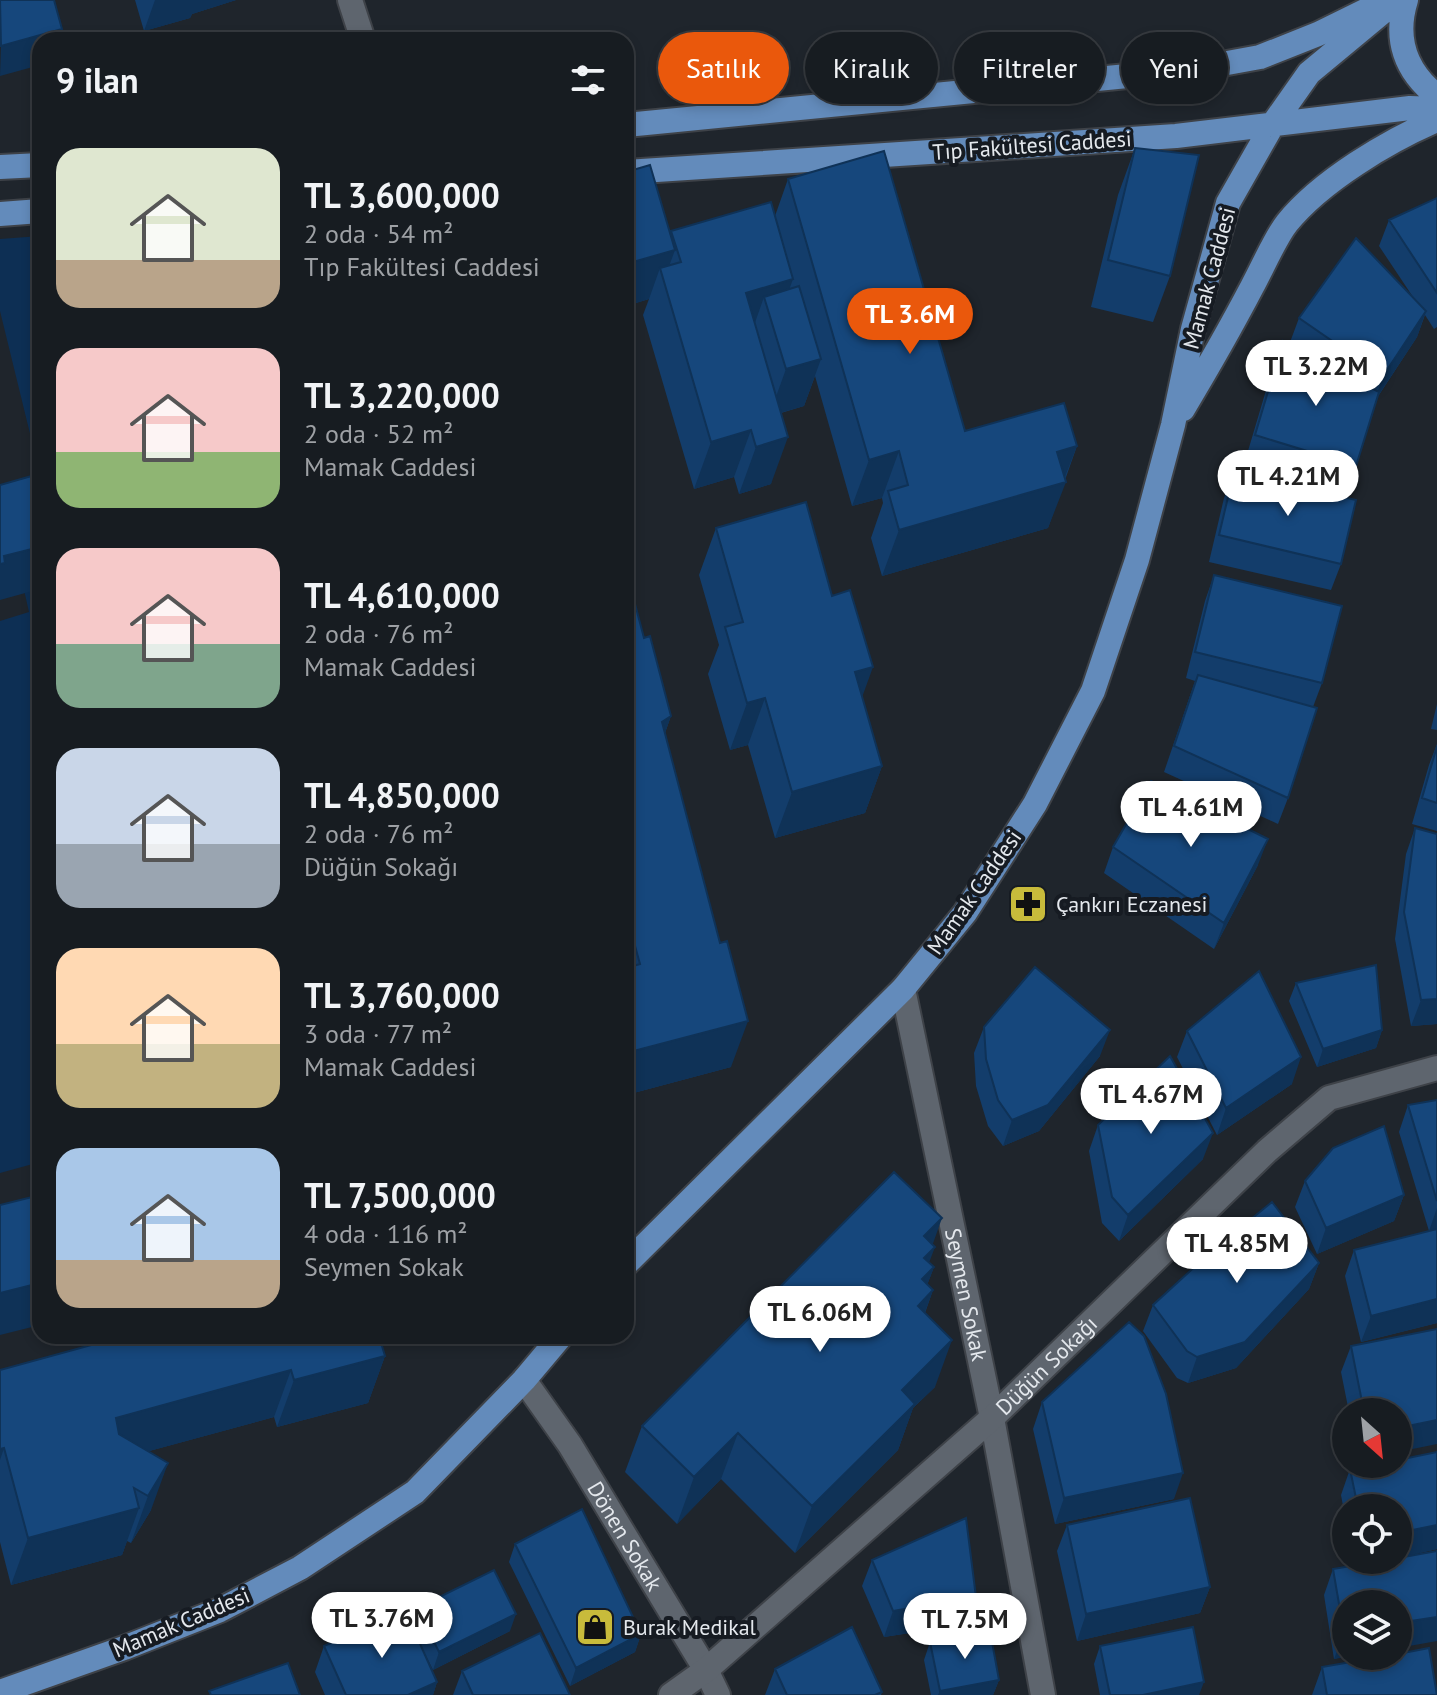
<!DOCTYPE html>
<html lang="tr">
<meta charset="utf-8">
<style>
body{margin:0;font-family:"PT Sans",sans-serif;background:#20252a;color:#f1f3f6;height:100vh;display:flex;flex-direction:column;font-size:30px;white-space:nowrap}
*{box-sizing:border-box;margin:0}
p{font-size:26px;color:#9ea1a5}
.icon{flex:none;width:44px;height:44px;fill:none;stroke:currentColor;stroke-width:2;stroke-linecap:round;stroke-linejoin:round}
.map{position:relative;flex:1;overflow:hidden}
.panel{position:absolute;left:32px;top:32px;width:602px;height:1312px;display:flex;flex-direction:column;background:#171c21;border-radius:24px;box-shadow:0 4px 12px #0003,0 0 0 2px #363a3f}
.panel>*{flex:none}
.top-card{position:absolute;left:658px;top:32px;width:658px;height:72px;display:flex;gap:16px}
.needle{width:52px;rotate:153deg}
.controls{position:absolute;left:1332px;top:1398px;display:grid;gap:16px}
.controls a{display:grid;place-items:center;width:80px;height:80px;border-radius:50%;background:#171c21;box-shadow:0 4px 12px #0003,0 0 0 2px #363a3f;font-size:40px}
.price{position:absolute;translate:-50% -68px;padding:0 18px;border-radius:28px;background:#fff;color:#222;font-size:26px;line-height:52px;filter:drop-shadow(0 2px 4px #0008)}
.price::after{content:'';position:absolute;left:50%;top:48px;width:24px;height:18px;margin-left:-12px;background:inherit;clip-path:polygon(0 0,100% 0,50% 100%)}
.price.current{background:#ea580c;color:#fff}
ul{padding:0;list-style:none}
li{display:flex;align-items:center;gap:24px;height:200px;padding:0 24px}
li span{display:grid;place-items:center;flex:none;width:224px;height:160px;border-radius:24px;color:#555}
li>.icon{margin-inline-start:auto}
span .icon{width:96px;height:96px;fill:#fffc;stroke-width:1}
li b{font-size:34px}
h2{display:flex;justify-content:space-between;align-items:center;height:96px;padding:0 24px;font-size:34px}
.pill{padding:0 28px;border-radius:36px;background:#171c21;box-shadow:0 4px 12px #0003,0 0 0 2px #363a3f;font-size:28px;line-height:72px}
.pill.current{background:#ea580c;color:#fff}
.map>svg:first-child{display:block}
.green{fill:#0d2f54}
.lines{fill:none;stroke-linecap:round;stroke-linejoin:round}
.minor-casing{stroke:#3e4248;stroke-width:28}
.major-casing{stroke:#3e4248;stroke-width:28}
.minor{stroke:#5e656e;stroke-width:24}
.major{stroke:#638bbb;stroke-width:24}
.wall{fill:#133d6b}
.shaded-wall{fill:#0f3257}
.building{fill:#16477c;stroke:#0f3257;stroke-width:2}
.labels{text-anchor:middle;dominant-baseline:central;stroke-width:8;stroke-linejoin:round;paint-order:stroke}
.street-label{font-size:22px;fill:#e4e8ed;stroke:#161b22}
.poi-label{font-size:22px;fill:#e4e8ed;stroke:#161b22;text-anchor:start}
</style>
<div class="map">
<svg width="1437" height="1695" viewBox="0 0 1437 1695">
<rect width="100%" height="100%" fill="#1f252c"/>
<path class="green" d="M 40,236 L 40,457 L 36,458 L 0,311 L 0,239 Z
M 40,517 L 40,1162 L 0,1173 L 0,621 L 29,612 L 10,528 Z"/>
<g class="lines">
<defs>
<g id="minor">
<path d="M 350,0 L 363,40"/>
<path id="s1" d="M 903,989 L 992,1418 L 1043,1695"/>
<path id="s2" d="M 524,1380 L 570,1445 L 706,1670 L 718,1695"/>
<path id="s3" d="M 671,1695 L 706,1670 L 992,1418 L 1267,1151 L 1329,1098 L 1437,1068"/>
</g>
<path id="major" d="M 1406,0 C 1394,39 1405,71 1437,96
M 626,125 L 1189,70 L 1260,57 L 1318,34 L 1375,6
M 0,167 L 40,165
M 626,172 L 1176,136 L 1410,108 L 1437,109
M 0,214 L 40,211
M 1183,409 C 1207,369 1230,329 1252,287 C 1262,269 1275,238 1287,223 C 1321,181 1388,141 1437,120
M 626,1264 L 903,989 L 965,913 L 1035,804 L 1093,691 L 1137,560 L 1173,425 L 1193,329 L 1228,203 L 1273,124 L 1309,73 L 1397,0
M 0,1692 L 124,1648 L 220,1610 L 300,1568 L 415,1492 L 524,1380 L 561,1336"/>
</defs>
<use href="#minor" class="minor-casing"/>
<use href="#major" class="major-casing"/>
<use href="#minor" class="minor"/>
<use href="#major" class="major"/>
</g>
<path class="wall" d="M 135,0 L 236,0 L 192,14 L 190,18 L 144,31 Z
M 1135,148 L 1170,276 L 1153,322 L 1091,307 L 1118,195 Z
M 626,172 L 670,234 L 671,231 L 775,216 L 788,179 L 965,431 L 1077,446 L 1048,528 L 882,576 L 871,538 L 883,503 L 882,498 L 852,506 L 815,376 L 804,406 L 781,413 L 771,484 L 739,494 L 734,477 L 694,489 L 643,315 L 649,299 L 626,306 Z
M 1437,198 L 1437,327 L 1434,329 L 1425,315 L 1417,337 L 1377,398 L 1356,466 L 1346,492 L 1245,461 L 1273,367 L 1283,341 L 1289,345 L 1299,318 L 1413,297 L 1379,246 L 1389,220 Z
M 1234,472 L 1341,564 L 1331,590 L 1209,562 L 1224,498 Z
M 716,528 L 862,696 L 882,766 L 865,813 L 775,838 L 748,745 L 730,750 L 708,674 L 719,645 L 699,575 Z
M 626,570 L 644,638 L 671,716 L 665,733 L 731,1067 L 626,1095 Z
M 1214,575 L 1322,683 L 1313,707 L 1288,798 L 1278,824 L 1164,772 L 1195,681 L 1186,678 L 1205,601 Z
M 1437,704 L 1437,730 L 1431,729 Z
M 1437,744 L 1437,831 L 1412,824 L 1429,765 Z
M 1415,828 L 1437,834 L 1437,1024 L 1411,1026 L 1395,939 L 1406,854 Z
M 1113,847 L 1258,865 L 1214,949 L 1104,873 Z
M 1296,983 L 1382,1030 L 1376,1048 L 1317,1067 L 1289,1001 Z
M 984,1027 L 1100,1056 L 1039,1131 L 1003,1146 L 988,1126 L 976,1086 L 974,1053 Z
M 1187,1031 L 1292,1084 L 1217,1135 L 1177,1057 Z
M 1437,1100 L 1437,1323 L 1361,1342 L 1345,1276 L 1354,1250 L 1429,1231 L 1399,1132 L 1408,1105 Z
M 1098,1125 L 1203,1159 L 1119,1241 L 1102,1223 L 1089,1151 Z
M 1305,1181 L 1404,1195 L 1394,1221 L 1317,1254 L 1295,1207 Z
M 929,1262 L 934,1267 L 927,1285 L 933,1290 L 925,1313 L 935,1387 L 913,1408 L 898,1450 L 795,1553 L 721,1479 L 677,1524 L 625,1472 L 642,1426 Z
M 1319,1263 L 1309,1289 L 1236,1368 L 1188,1383 L 1177,1378 L 1143,1331 L 1153,1305 Z
M 1351,1346 L 1398,1412 L 1349,1412 L 1341,1372 Z
M 385,1356 L 368,1403 L 277,1427 L 274,1417 L 149,1451 L 151,1510 L 131,1543 L 127,1541 L 122,1555 L 11,1585 L 0,1542 L 0,1370 Z
M 1042,1402 L 1174,1499 L 1055,1524 L 1033,1429 Z
M 1437,1452 L 1437,1549 L 1398,1558 L 1398,1508 L 1346,1508 L 1346,1522 L 1341,1495 L 1350,1469 Z
M 1067,1525 L 1210,1587 L 1200,1613 L 1077,1641 L 1057,1551 Z
M 515,1544 L 641,1634 L 635,1652 L 570,1686 L 509,1562 Z
M 872,1560 L 976,1597 L 967,1624 L 884,1637 L 862,1586 Z
M 1354,1560 L 1398,1560 L 1346,1656 L 1334,1659 L 1324,1595 L 1333,1569 L 1355,1565 Z
M 417,1608 L 510,1631 L 433,1670 L 425,1654 L 437,1682 L 433,1695 L 325,1695 L 315,1672 L 324,1646 L 411,1624 Z
M 930,1642 L 999,1680 L 993,1695 L 931,1695 L 924,1660 Z
M 1100,1646 L 1199,1695 L 1100,1695 L 1094,1664 Z
M 1322,1667 L 1437,1695 L 1312,1695 Z
M 775,1669 L 882,1692 L 881,1695 L 765,1695 Z
M 462,1671 L 570,1695 L 453,1695 Z"/>
<path class="shaded-wall" d="M 155,0 L 236,0 L 192,14 L 190,18 L 144,31 Z
M 62,29 L 58,40 L 40,40 L 40,65 L 0,76 L 1,46 Z
M 675,250 L 664,280 L 660,268 L 649,299 L 626,306 L 626,264 Z
M 793,279 L 776,326 L 764,297 L 751,334 L 746,293 Z
M 1426,311 L 1417,337 L 1374,402 L 1383,376 Z
M 821,359 L 804,406 L 769,416 L 786,369 Z
M 751,430 L 734,477 L 694,489 L 711,442 Z
M 788,437 L 771,484 L 739,494 L 756,447 Z
M 1077,446 L 1063,482 L 1066,482 L 1048,528 L 882,576 L 899,530 L 1057,452 Z
M 899,451 L 882,498 L 852,506 L 869,460 Z
M 40,547 L 40,578 L 36,590 L 0,600 L 0,564 L 4,556 Z
M 873,667 L 856,714 L 855,672 Z
M 765,698 L 748,745 L 730,750 L 747,703 Z
M 671,716 L 654,763 L 662,722 Z
M 882,766 L 865,813 L 775,838 L 792,792 Z
M 1268,839 L 1258,865 L 1214,949 L 1224,923 Z
M 1437,999 L 1437,1024 L 1411,1026 L 1421,1000 Z
M 748,1021 L 731,1067 L 626,1095 L 626,1053 Z
M 1110,1030 L 1100,1056 L 1039,1131 L 1003,1146 L 1012,1120 Z
M 1382,1030 L 1376,1048 L 1317,1067 L 1323,1049 Z
M 1301,1057 L 1292,1084 L 1217,1135 L 1226,1108 Z
M 1213,1133 L 1203,1159 L 1119,1241 L 1128,1215 Z
M 1404,1195 L 1394,1221 L 1317,1254 L 1326,1228 Z
M 1437,1208 L 1437,1229 L 1429,1231 Z
M 942,1218 L 930,1252 L 935,1247 L 924,1276 L 934,1267 L 920,1304 L 933,1290 L 916,1337 L 924,1236 Z
M 1319,1263 L 1309,1289 L 1236,1368 L 1188,1383 L 1197,1357 Z
M 40,1283 L 40,1325 L 0,1335 L 0,1293 Z
M 1437,1299 L 1437,1323 L 1361,1342 L 1371,1316 Z
M 952,1340 L 935,1387 L 913,1408 L 898,1450 L 795,1553 L 812,1506 L 902,1390 Z
M 385,1356 L 368,1403 L 277,1427 L 294,1380 Z
M 291,1370 L 274,1417 L 98,1465 L 116,1418 Z
M 1437,1420 L 1437,1444 L 1398,1452 L 1398,1428 Z
M 738,1433 L 721,1479 L 677,1524 L 694,1477 Z
M 4,1448 L 0,1460 L 0,1449 Z
M 168,1463 L 151,1510 L 131,1543 L 148,1496 Z
M 1183,1473 L 1174,1499 L 1055,1524 L 1064,1498 Z
M 139,1508 L 122,1555 L 11,1585 L 28,1538 Z
M 1437,1525 L 1437,1549 L 1398,1558 L 1398,1533 Z
M 1357,1560 L 1386,1560 L 1355,1566 Z
M 1210,1587 L 1200,1613 L 1077,1641 L 1086,1614 Z
M 976,1597 L 967,1624 L 884,1637 L 893,1611 Z
M 516,1614 L 510,1631 L 433,1670 L 439,1652 Z
M 1437,1617 L 1437,1641 L 1398,1648 L 1398,1623 Z
M 1346,1632 L 1346,1656 L 1351,1656 L 1334,1659 L 1344,1633 Z
M 641,1634 L 635,1652 L 570,1686 L 576,1668 Z
M 999,1680 L 993,1695 L 938,1695 L 940,1691 Z
M 437,1682 L 433,1695 L 408,1695 Z
M 1204,1682 L 1199,1695 L 1143,1695 Z"/>
<path class="building" d="M 0,0 L 54,0 L 62,29 L 1,46 Z
M 1135,148 L 1199,155 L 1170,276 L 1108,260 Z
M 884,151 L 965,431 L 1064,403 L 1077,446 L 1057,452 L 1066,482 L 899,530 L 888,491 L 908,485 L 899,451 L 869,460 L 788,179 Z
M 650,165 L 675,250 L 626,264 L 626,172 Z
M 1437,198 L 1437,293 L 1389,220 Z
M 771,202 L 793,279 L 746,293 L 788,437 L 756,447 L 751,430 L 711,442 L 660,268 L 681,262 L 671,231 Z
M 1356,238 L 1426,311 L 1383,376 L 1299,318 Z
M 799,286 L 821,359 L 786,369 L 764,297 Z
M 1283,341 L 1379,392 L 1356,466 L 1255,435 Z
M 1234,472 L 1356,500 L 1341,564 L 1219,535 Z
M 35,475 L 40,494 L 40,547 L 4,556 L 5,563 L 0,564 L 0,485 Z
M 806,502 L 832,596 L 850,590 L 873,667 L 855,672 L 882,766 L 792,792 L 765,698 L 747,703 L 725,627 L 743,622 L 716,528 Z
M 626,570 L 644,638 L 650,636 L 671,716 L 662,722 L 720,943 L 727,941 L 748,1021 L 626,1053 L 626,968 L 640,964 L 626,913 Z
M 1214,575 L 1342,606 L 1322,683 L 1195,652 Z
M 1198,675 L 1317,708 L 1288,798 L 1174,746 Z
M 1437,746 L 1437,803 L 1422,798 Z
M 1151,781 L 1268,839 L 1224,923 L 1113,847 Z
M 1415,828 L 1437,834 L 1437,999 L 1421,1000 L 1404,912 Z
M 1376,965 L 1382,1030 L 1323,1049 L 1296,983 Z
M 1035,967 L 1110,1030 L 1048,1105 L 1012,1120 L 998,1100 L 986,1059 L 984,1027 Z
M 1259,971 L 1301,1057 L 1226,1108 L 1187,1031 Z
M 1170,1056 L 1213,1133 L 1128,1215 L 1112,1197 L 1098,1125 Z
M 1437,1100 L 1437,1201 L 1408,1105 Z
M 1384,1126 L 1404,1195 L 1326,1228 L 1305,1181 L 1333,1148 Z
M 894,1172 L 942,1218 L 924,1236 L 935,1247 L 924,1258 L 934,1267 L 922,1279 L 933,1290 L 918,1306 L 952,1340 L 902,1390 L 915,1404 L 812,1506 L 738,1433 L 694,1477 L 642,1426 Z
M 40,1195 L 40,1283 L 0,1293 L 0,1205 Z
M 1272,1202 L 1319,1263 L 1245,1342 L 1197,1357 L 1187,1351 L 1153,1305 L 1212,1251 Z
M 1437,1229 L 1437,1299 L 1371,1316 L 1354,1250 Z
M 1129,1322 L 1144,1336 L 1166,1394 L 1183,1473 L 1064,1498 L 1042,1402 Z
M 1437,1329 L 1437,1420 L 1398,1428 L 1398,1412 L 1364,1412 L 1351,1346 Z
M 124,1336 L 379,1336 L 385,1356 L 294,1380 L 291,1370 L 116,1418 L 119,1434 L 168,1463 L 148,1496 L 134,1488 L 139,1508 L 28,1538 L 4,1448 L 0,1449 L 0,1370 Z
M 1437,1452 L 1437,1525 L 1398,1533 L 1398,1508 L 1358,1508 L 1350,1469 L 1376,1464 L 1398,1464 L 1398,1460 Z
M 1190,1498 L 1210,1587 L 1086,1614 L 1067,1525 Z
M 582,1509 L 641,1634 L 576,1668 L 515,1544 Z
M 966,1518 L 976,1597 L 893,1611 L 872,1560 Z
M 1437,1551 L 1437,1617 L 1398,1623 L 1398,1604 L 1346,1604 L 1346,1632 L 1344,1633 L 1333,1569 L 1386,1560 L 1398,1560 L 1398,1558 Z
M 494,1570 L 516,1614 L 439,1652 L 417,1608 Z
M 405,1610 L 437,1682 L 408,1695 L 346,1695 L 324,1646 Z
M 852,1627 L 882,1692 L 875,1695 L 787,1695 L 775,1669 Z
M 1193,1627 L 1204,1682 L 1143,1695 L 1110,1695 L 1100,1646 Z
M 990,1631 L 999,1680 L 940,1691 L 930,1642 Z
M 540,1633 L 570,1695 L 473,1695 L 462,1671 Z
M 1429,1648 L 1437,1695 L 1327,1695 L 1322,1667 L 1385,1656 L 1398,1656 L 1398,1654 Z
M 288,1663 L 300,1695 L 211,1695 L 209,1691 Z"/>
<defs>
<symbol id="pharmacy-square" viewBox="-11 -11 22 22"><rect x="-9" y="-9" width="18" height="18" rx="4" fill="#c8bb3b" stroke="#161b22"/><path d="M-2-6h4v4h4v4h-4v4h-4v-4h-4v-4h4Z" fill="#111"/></symbol>
<symbol id="shop-square" viewBox="-11 -11 22 22"><rect x="-9" y="-9" width="18" height="18" rx="4" fill="#c8bb3b" stroke="#161b22"/><path d="M-5-2.5h2.3a2.7 3.5 0 0 1 5.4 0H5L5.5 6h-11ZM-1.5-2.5h3a1.5 2.3 0 0 0-3 0Z" fill="#111"/></symbol>
</defs>
<g fill-rule="evenodd">
<use href="#pharmacy-square" x="1006" y="882" width="44" height="44"/>
<use href="#shop-square" x="573" y="1605" width="44" height="44"/>
</g>
<g class="labels">
<g class="street-label">
<text transform="translate(1032 145) rotate(-4)">Tıp Fakültesi Caddesi</text>
<text transform="translate(1209 278) rotate(-75)">Mamak Caddesi</text>
<text transform="translate(974 892) rotate(-55)">Mamak Caddesi</text>
<text stroke="none"><textPath href="#s1" startOffset="312">Seymen Sokak</textPath></text>
<text stroke="none"><textPath href="#s3" startOffset="500">Düğün Sokağı</textPath></text>
<text stroke="none"><textPath href="#s2" startOffset="186">Dönen Sokak</textPath></text>
<text transform="translate(181 1622) rotate(-23)">Mamak Caddesi</text>
</g>
<g class="poi-label">
<text x="1056" y="904">Çankırı Eczanesi</text>
<text x="623" y="1627">Burak Medikal</text>
</g>
</g>
</svg>
<div class="controls">
<a><svg class="needle" viewBox="-14 -14 28 28"><path d="M0-13l5 13h-10z" fill="#e53935"/><path d="M0 13l5-13h-10z" fill="#9ea1a5"/></svg></a>
<a><svg class="icon" aria-label="locate" viewBox="0 0 24 24"><circle cx="12" cy="12" r="6"/><path d="M12 2v4M12 18v4M2 12h4M18 12h4"/></svg></a>
<a><svg class="icon" aria-label="layers" viewBox="0 0 24 24"><path d="M12 4l9 5-9 5-9-5zM3 14l9 5 9-5"/></svg></a>
</div>
<b class="price current" style="left:910px;top:356px">TL 3.6M</b>
<b class="price" style="left:1316px;top:408px">TL 3.22M</b>
<b class="price" style="left:1288px;top:518px">TL 4.21M</b>
<b class="price" style="left:1191px;top:849px">TL 4.61M</b>
<b class="price" style="left:1151px;top:1136px">TL 4.67M</b>
<b class="price" style="left:1237px;top:1285px">TL 4.85M</b>
<b class="price" style="left:820px;top:1354px">TL 6.06M</b>
<b class="price" style="left:382px;top:1660px">TL 3.76M</b>
<b class="price" style="left:965px;top:1661px">TL 7.5M</b>
<div class="top-card">
<a class="pill current">Satılık</a>
<a class="pill">Kiralık</a>
<a class="pill">Filtreler</a>
<a class="pill">Yeni</a>
</div>
<section class="panel">
<h2>9 ilan<svg class="icon" aria-label="filters" viewBox="0 0 24 24"><path d="M4 7h16M4 17h16"/><circle cx="9" cy="7" r="2"/><circle cx="15" cy="17" r="2"/></svg></h2>
<ul>
<li><span style="background:linear-gradient(#dfe7d0 70%,#b9a48a 0)"><svg class="icon" aria-label="home" viewBox="0 0 24 24"><path d="M3 11l9-7 9 7M6 9v11h12V9"/></svg></span><div><b>TL 3,600,000</b><p>2 oda · 54 m²</p><p>Tıp Fakültesi Caddesi</p></div></li>
<li><span style="background:linear-gradient(#f6c9c9 65%,#8fb573 0)"><svg class="icon" aria-label="home" viewBox="0 0 24 24"><path d="M3 11l9-7 9 7M6 9v11h12V9"/></svg></span><div><b>TL 3,220,000</b><p>2 oda · 52 m²</p><p>Mamak Caddesi</p></div></li>
<li><span style="background:linear-gradient(#f6c9c9 60%,#7fa58c 0)"><svg class="icon" aria-label="home" viewBox="0 0 24 24"><path d="M3 11l9-7 9 7M6 9v11h12V9"/></svg></span><div><b>TL 4,610,000</b><p>2 oda · 76 m²</p><p>Mamak Caddesi</p></div></li>
<li><span style="background:linear-gradient(#c9d6e8 60%,#9aa5b1 0)"><svg class="icon" aria-label="home" viewBox="0 0 24 24"><path d="M3 11l9-7 9 7M6 9v11h12V9"/></svg></span><div><b>TL 4,850,000</b><p>2 oda · 76 m²</p><p>Düğün Sokağı</p></div></li>
<li><span style="background:linear-gradient(#ffd9b3 60%,#c2b280 0)"><svg class="icon" aria-label="home" viewBox="0 0 24 24"><path d="M3 11l9-7 9 7M6 9v11h12V9"/></svg></span><div><b>TL 3,760,000</b><p>3 oda · 77 m²</p><p>Mamak Caddesi</p></div></li>
<li><span style="background:linear-gradient(#a9c7e8 70%,#b9a48a 0)"><svg class="icon" aria-label="home" viewBox="0 0 24 24"><path d="M3 11l9-7 9 7M6 9v11h12V9"/></svg></span><div><b>TL 7,500,000</b><p>4 oda · 116 m²</p><p>Seymen Sokak</p></div></li>
</ul>
</section>
</div>
